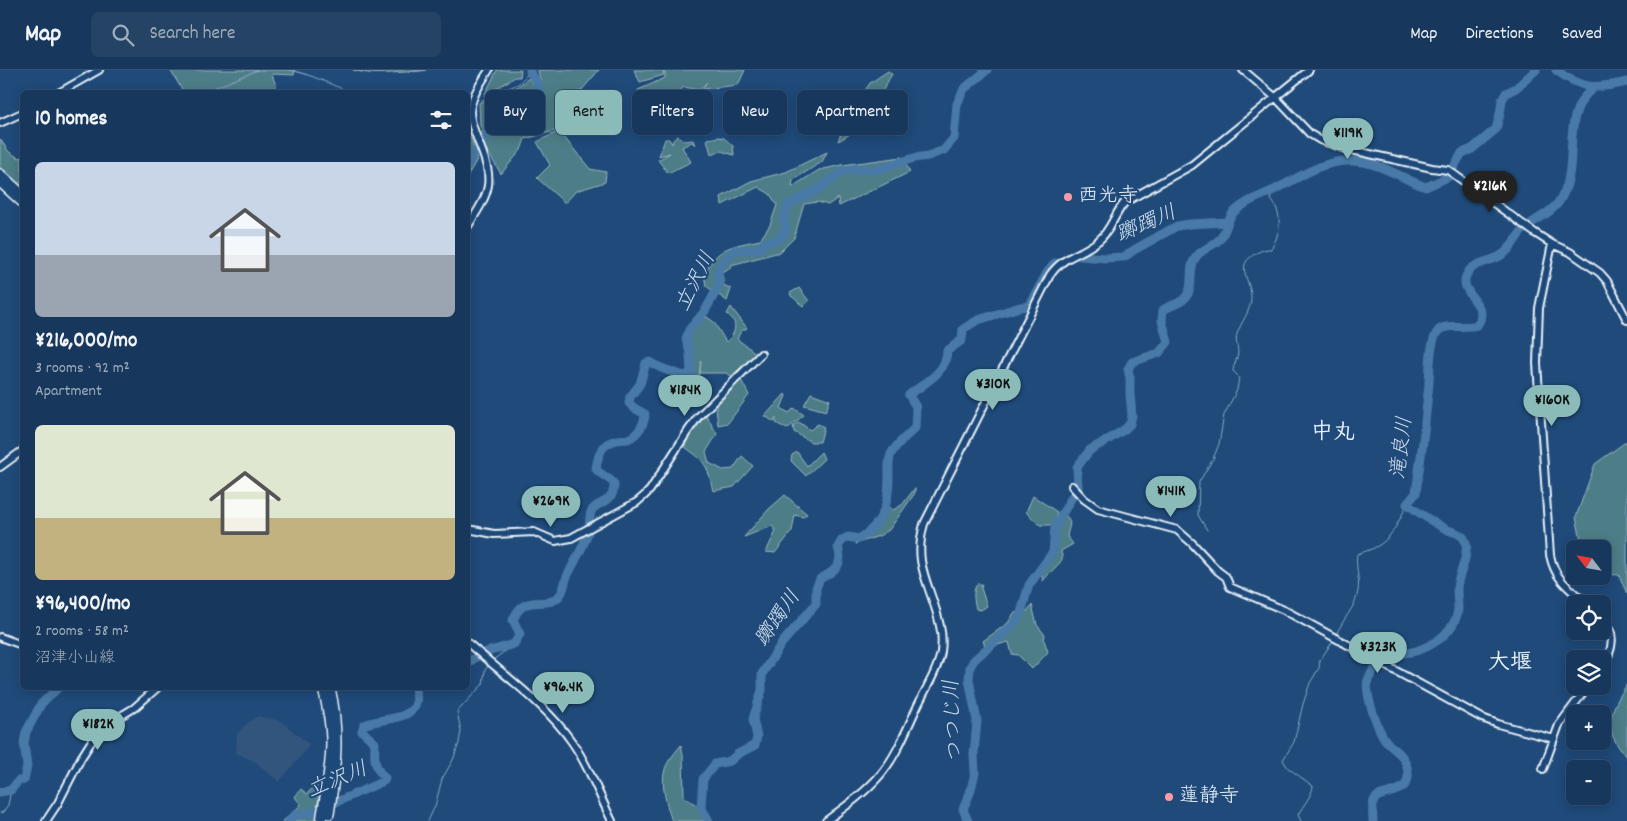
<!DOCTYPE html>
<meta charset="utf-8">
<style>
body{margin:0;font-family:Dekko,"Klee One",sans-serif;background:#244365;color:#f1f3f6;height:100vh;display:flex;flex-direction:column;font-size:19px;white-space:nowrap}
*{box-sizing:border-box;margin:0}
p{font-size:16px;color:#9eacbb}
.icon{flex:none;width:28px;height:28px;fill:none;stroke:currentColor;stroke-width:2;stroke-linecap:round;stroke-linejoin:round}
.map{position:relative;flex:1;overflow:hidden}
.sheet{position:absolute;left:20px;top:20px;width:450px;height:600px;display:flex;flex-direction:column;background:#17385c;border-radius:8px;box-shadow:0 2px 12px #0003,0 0 0 1px #365272}
.sheet>*{flex:none}
.banner{position:absolute;left:485px;top:20px;width:475px;height:45px;display:flex;gap:10px}
.needle{width:32px;rotate:301deg}
.fabs{position:absolute;left:1566px;top:470px;display:grid;gap:10px}
.fabs a{display:grid;place-items:center;width:45px;height:45px;border-radius:8px;background:#17385c;box-shadow:0 2px 12px #0003,0 0 0 1px #365272;font-size:25px}
.price{position:absolute;translate:-50% -42px;padding:0 11px;border-radius:18px;background:#8bbbb9;color:#111;font-size:16px;line-height:32px;filter:drop-shadow(0 1px 2px #0008)}
.price::after{content:'';position:absolute;left:50%;top:30px;width:15px;height:11px;margin-left:-8px;background:inherit;clip-path:polygon(0 0,100% 0,50% 100%)}
.price.active{background:#222;color:#fff}
ul{padding:0;list-style:none}
li{display:grid;align-content:center;gap:10px;height:265px;padding:0 15px}
li span{display:grid;place-items:center;height:155px;border-radius:8px;color:#555}
li>.icon{margin-inline-start:auto}
span .icon{width:90px;height:90px;fill:#fffc;stroke-width:1}
li b{font-size:21px}
h2{display:flex;justify-content:space-between;align-items:center;height:60px;padding:0 15px;font-size:21px}
.pill{padding:0 18px;border-radius:8px;background:#17385c;box-shadow:0 2px 12px #0003,0 0 0 1px #365272;font-size:18px;line-height:45px}
.pill.active{background:#8bbbb9;color:#111}
header{display:flex;align-items:center;gap:30px;box-sizing:border-box;height:70px;padding:0 25px;background:#17385c;border-bottom:1px solid #365272}
header strong{font-size:24px}
nav{display:flex;gap:28px;margin-inline-start:auto;font-size:18px}
.search{width:350px;height:45px;background:#244365;display:flex;align-items:center;gap:12px;box-sizing:border-box;padding:0 18px;border-radius:8px;color:#9eacbb;font-size:19px}
.map>svg:first-child{display:block}
.built{fill:#33557d}
.green{fill:#4e7d87;stroke:#9bb7c0}
.lines{fill:none;stroke-linecap:round;stroke-linejoin:round}
.stream{stroke:#89a9c7;stroke-width:1}
.river{stroke:#4979a6;stroke-width:9}
.secondary-casing{stroke:#e8f1f8;stroke-width:10}
.highway-casing{stroke:#e8f1f8;stroke-width:12}
.secondary{stroke:#1f4a7a;stroke-width:6}
.highway{stroke:#1f4a7a;stroke-width:9}
.poi-dot{fill:#ff9aa2;stroke:#1f4a7a;stroke-width:2}
.labels{text-anchor:middle;dominant-baseline:central;stroke-width:4.5;stroke-linejoin:round;paint-order:stroke}
.poi-label{font-size:20px;fill:#e8f1f8;stroke:#1f4a7a;text-anchor:start}
.water-label{font-size:21px;font-style:italic;fill:#d0dfec;stroke:#1f4a7a}
.quarter-label{font-size:22px;font-weight:bold;fill:#e8f1f8;stroke:#1f4a7a}
</style>
<header>
<strong>Map</strong>
<div class="search"><svg class="icon" aria-label="search" viewBox="0 0 24 24"><circle cx="10" cy="10" r="6"/><path d="M15 15l6 6"/></svg>Search here</div>
<nav><a>Map</a><a>Directions</a><a>Saved</a></nav>
</header>
<div class="map">
<svg width="1627" height="751" viewBox="0 0 1627 751">
<rect width="100%" height="100%" fill="#1f4a7a"/>
<filter id="ink" filterUnits="userSpaceOnUse"><feTurbulence type="fractalNoise" baseFrequency=".02" numOctaves="2"/><feDisplacementMap in="SourceGraphic" scale="10" xChannelSelector="R" yChannelSelector="G"/><feConvolveMatrix kernelMatrix="1 2 1 2 8 2 1 2 1" color-interpolation-filters="sRGB"/></filter>
<g filter="url(#ink)">
<path class="built" d="M 258,646 L 281,651 L 310,675 L 279,712 L 254,691 L 236,683 L 237,664 L 245,655 Z"/>
<path class="green" d="M 170,0 L 295,0 L 294,5 L 272,4 L 278,22 L 181,22 L 183,21 Z
M 353,0 L 426,0 C 419,2 413,1 406,2 C 386,3 374,6 353,0 Z
M 497,0 L 521,0 L 520,7 L 515,7 L 484,26 Z
M 538,0 L 599,0 L 581,21 L 570,24 L 565,35 L 576,55 L 525,69 L 521,80 L 501,104 L 483,74 C 485,69 487,63 491,60 C 502,50 536,39 541,27 C 545,19 539,8 538,0 Z
M 634,0 L 663,0 L 664,5 L 640,12 Z
M 665,0 L 745,0 L 738,15 L 702,19 L 707,12 L 699,20 L 684,17 L 675,25 L 655,22 C 651,32 650,42 638,43 L 638,20 L 665,8 Z
M 888,1 L 892,4 C 878,28 865,59 838,71 L 842,61 L 839,59 L 870,13 Z
M 529,8 L 538,21 L 533,33 L 491,56 L 484,65 L 480,55 L 479,33 L 514,19 Z
M 468,56 L 474,79 L 468,89 Z
M 559,61 L 590,99 L 606,102 L 605,112 L 576,121 L 565,133 L 537,108 L 550,95 L 537,72 Z
M 678,66 L 684,71 L 693,70 L 695,75 L 692,72 L 682,77 L 691,92 L 668,103 L 658,90 L 670,83 L 659,86 L 665,69 L 669,69 L 672,74 L 673,70 Z
M 719,67 L 724,68 L 733,76 L 734,85 L 721,81 L 711,84 L 707,69 Z
M 0,69 L 9,82 L 19,88 L 22,87 L 22,117 L 0,97 Z
M 473,82 L 478,88 L 468,105 L 468,90 Z
M 827,82 L 822,92 L 793,110 L 792,117 L 819,100 L 842,95 L 902,87 L 910,102 L 839,136 L 838,128 L 828,135 L 818,132 L 804,134 L 794,168 L 780,182 L 731,195 L 730,198 L 717,204 L 724,215 L 731,219 L 727,231 L 706,216 L 704,204 C 718,176 732,176 760,170 L 770,155 L 777,135 L 770,124 L 758,117 L 722,135 L 721,127 L 751,111 L 786,102 Z
M 799,218 L 809,231 L 803,236 C 798,233 796,229 791,226 L 790,223 Z
M 731,237 L 747,258 L 741,261 L 737,269 L 757,284 L 731,306 L 726,303 L 700,303 L 701,291 L 699,306 L 695,315 L 689,316 L 682,308 L 692,303 C 694,283 679,256 707,247 L 714,252 L 726,272 C 736,264 739,252 727,244 Z
M 740,308 L 749,325 L 728,353 L 718,355 L 716,338 L 729,314 Z
M 811,323 L 830,330 L 826,341 L 804,335 Z
M 785,324 L 786,326 L 781,338 L 789,343 L 794,338 L 804,345 L 787,359 L 776,353 L 776,347 L 774,352 L 765,346 Z
M 706,345 L 717,364 L 706,382 L 709,393 L 723,400 L 733,399 L 742,386 L 753,396 L 734,417 L 713,421 C 707,395 707,393 685,377 L 687,369 Z
M 799,352 L 810,360 L 818,354 L 824,357 L 820,372 L 811,372 L 794,362 L 793,356 Z
M 1627,371 L 1627,524 L 1619,505 L 1603,504 L 1602,479 L 1583,479 L 1576,447 L 1595,394 Z
M 797,382 L 807,396 L 821,382 L 824,389 L 806,406 L 791,391 L 792,385 Z
M 915,418 L 915,423 L 889,460 L 879,466 L 855,474 L 889,437 L 893,440 L 902,435 Z
M 785,425 L 807,444 L 803,447 L 795,445 L 792,461 L 775,483 L 766,482 L 776,461 L 772,456 L 744,467 L 769,439 Z
M 1033,426 L 1057,442 L 1053,455 L 1040,455 L 1026,442 Z
M 1065,445 C 1073,451 1069,456 1067,466 L 1073,474 L 1061,481 C 1061,484 1063,486 1062,489 C 1062,492 1046,506 1043,511 L 1041,503 L 1053,475 L 1054,458 Z
M 977,514 L 982,514 L 981,518 L 987,536 L 981,540 L 976,539 C 974,530 972,522 977,514 Z
M 1032,535 L 1037,555 L 1045,565 L 1044,570 L 1048,582 L 1032,599 L 1018,585 L 1012,584 L 1009,572 L 997,575 L 988,583 L 983,571 L 1008,553 L 1014,543 L 1027,541 Z
M 1627,614 L 1627,688 C 1602,658 1608,645 1627,614 Z
M 681,675 L 683,685 L 684,727 L 709,743 L 712,751 L 672,751 C 667,737 660,714 665,699 C 668,690 675,683 681,675 Z
M 320,714 L 320,722 L 314,751 L 283,751 L 301,735 L 295,727 L 301,719 L 307,724 L 315,715 Z"/>
<g class="lines">
<path class="stream" d="M 288,0 C 310,3 330,15 351,22
M 204,22 L 258,0
M 480,31 L 518,14 L 530,2
M 17,114 L 22,111
M 1207,460 L 1198,445 L 1199,412 L 1213,389 L 1219,374 L 1224,345 L 1237,320 L 1239,307 L 1233,301 C 1233,295 1238,289 1238,283 C 1238,276 1235,271 1237,264 C 1241,252 1251,241 1251,228 C 1252,217 1242,204 1245,194 C 1248,186 1263,178 1271,179 C 1278,168 1282,153 1277,140 C 1275,133 1269,130 1270,122
M 1336,565 C 1342,550 1356,537 1358,521 C 1360,508 1355,497 1357,484 C 1364,482 1370,480 1376,477 C 1392,469 1400,449 1407,434
M 493,590 L 512,576
M 0,743 L 3,742 L 8,735 L 11,720
M 428,751 L 435,736 L 442,709 L 453,690 L 459,673 L 461,661 L 457,642 L 483,614 L 485,600 L 489,595
M 1301,751 L 1298,745 C 1303,735 1312,726 1313,716 L 1288,698 L 1283,690 L 1294,672 L 1303,634 L 1310,613 L 1319,598 L 1320,590 L 1333,571"/>
<path class="river" d="M 1556,0 C 1582,20 1596,19 1627,12
M 468,94 L 489,61 L 537,30 C 542,17 538,13 530,2 L 530,0
M 1080,186 L 1105,188 L 1124,187 L 1134,180 L 1177,156 L 1190,154 L 1227,152
M 468,593 L 480,584 L 514,574 L 520,564 L 513,550 C 525,520 547,542 560,525 C 564,521 564,513 567,507 C 574,491 586,475 589,458 C 590,452 589,447 591,442 C 595,433 606,434 611,426 C 613,423 614,418 614,414 C 610,407 601,406 596,399 C 598,385 601,373 617,370 C 620,369 625,370 628,369 C 638,365 645,353 645,344 L 634,338 L 629,333 L 630,327 L 640,314 L 646,293 L 650,292 L 661,298 L 684,306 L 691,303 L 690,283 L 686,269 L 689,260 L 705,241 L 716,221 L 720,212 L 718,202 L 719,197 L 735,180 L 756,180 L 768,172 L 781,168 L 786,159 L 784,148 L 788,135 L 819,119 L 844,101 L 854,99 L 876,100 L 914,88 L 928,86 L 944,80 L 954,68 L 957,34 L 964,19 L 987,0
M 0,722 L 11,720 L 18,711 L 24,710 L 27,696 L 24,673 L 26,662 L 41,634 L 58,618
M 289,751 L 295,745 L 314,742 L 384,711 L 385,708 C 374,698 374,688 375,673 L 362,661 L 364,655 C 379,648 411,651 416,633 C 418,628 415,622 415,618
M 709,751 L 701,737 L 703,709 L 715,694 L 730,691 L 738,684 L 755,675 L 757,667 L 753,649 L 762,620 L 762,604 L 782,573 L 816,534 L 816,518 L 820,509 C 835,501 844,495 838,477 L 842,470 L 848,467 L 859,469 C 883,454 889,434 889,407 C 889,399 888,391 891,384 C 896,374 908,365 915,358 L 916,337 L 909,325 C 925,312 946,304 947,281 L 962,270 L 963,259 L 978,250 L 1020,237 L 1029,236 L 1047,203 L 1055,193
M 968,751 L 963,739 L 970,723 L 975,703 L 974,684 L 977,651 L 969,609 L 970,597 L 974,590 L 1011,557 L 1020,546 L 1029,515 L 1053,482 L 1055,456 L 1078,417 L 1077,397 L 1090,380 L 1111,368 L 1125,359 L 1130,354 L 1132,346 L 1130,324 L 1130,308 L 1128,299 L 1132,292 L 1159,283 L 1168,272 L 1162,251 L 1163,240 C 1169,236 1178,234 1183,230 C 1197,218 1186,200 1196,187 C 1202,179 1213,176 1220,169 C 1227,161 1226,150 1234,142 C 1246,131 1259,127 1274,120 C 1303,106 1327,86 1362,92 C 1384,95 1405,110 1426,117 L 1448,107 L 1462,83 L 1472,79 L 1496,59 L 1500,44 L 1502,30 L 1506,23 L 1516,18 L 1536,0
M 1373,751 C 1373,745 1371,734 1375,729 C 1380,720 1415,727 1407,697 C 1403,682 1394,681 1386,671 C 1378,661 1364,622 1368,610 C 1371,604 1375,596 1380,591 C 1390,583 1405,584 1416,581 C 1435,575 1455,561 1458,540 C 1458,533 1457,525 1457,518 C 1458,505 1466,493 1466,481 C 1467,476 1466,471 1463,467 C 1458,462 1451,462 1446,459 C 1432,452 1419,443 1407,434 L 1416,423 C 1421,390 1425,357 1428,323 C 1430,308 1429,292 1432,277 C 1433,271 1435,264 1439,260 C 1447,253 1465,259 1477,255 C 1493,236 1456,223 1467,204 C 1472,193 1490,192 1500,186 C 1512,180 1515,167 1525,158 C 1535,149 1550,144 1558,133 C 1584,98 1556,43 1595,17"/>
<defs>
<path id="secondary" d="M 1243,0 L 1276,28 L 1310,64 L 1320,70 L 1343,78 L 1432,98 L 1448,100 L 1535,163 L 1552,174 L 1570,182 L 1600,203 L 1607,211 L 1627,250
M 60,22 L 99,0
M 0,53 L 22,43
M 468,156 C 491,120 495,112 478,71 C 475,62 470,52 470,42 C 471,27 481,13 489,0
M 1552,174 L 1539,238 L 1537,293 L 1550,485 C 1555,510 1569,518 1587,534
M 0,397 L 22,381
M 1072,416 L 1084,429 L 1098,439 L 1177,460 L 1192,473 L 1218,501 L 1226,507 L 1230,517 L 1284,540 L 1482,648 L 1498,654 L 1554,669
M 468,459 L 494,464 L 534,462 L 555,471 L 571,468 L 637,432 L 644,426 L 650,420 L 688,361 L 698,347 L 761,284
M 1602,548 C 1617,562 1613,581 1602,596
M 0,567 L 22,575
M 468,573 C 502,604 546,634 572,672 C 589,696 599,725 612,751
M 1543,699 L 1559,655 L 1588,616
M 46,751 L 58,733 L 81,688 L 93,669 L 109,653 L 134,638 L 157,618
M 826,751 C 845,737 865,723 881,704 C 898,684 908,655 920,631 C 927,616 938,600 941,582 C 942,574 942,564 940,556 C 932,516 912,497 924,454 L 1050,205 C 1064,185 1081,185 1098,171 C 1111,161 1114,144 1125,132 L 1192,95 L 1309,0"/>
<path id="highway" d="M 0,104 L 22,124
M 0,112 L 22,132
M 329,744 C 336,701 340,660 330,618
M 321,751 C 325,725 331,699 331,672 C 331,654 327,635 323,618"/>
</defs>
<use href="#secondary" class="secondary-casing"/>
<use href="#highway" class="highway-casing"/>
<use href="#secondary" class="secondary"/>
<use href="#highway" class="highway"/>
</g>
</g>
<g class="poi-dot">
<circle cx="1068" cy="127" r="5"/>
<circle cx="1169" cy="727" r="5"/>
</g>
<g class="labels">
<g class="poi-label">
<text x="1078" y="127">西光寺</text>
<text x="1179" y="727">蓮静寺</text>
</g>
<g class="water-label">
<text transform="translate(1147 155) rotate(-23)">躑躅川</text>
<text transform="translate(697 212) rotate(-63)">立沢川</text>
<text transform="translate(1403 378) rotate(-83)">滝良川</text>
<text transform="translate(779 549) rotate(-55)">躑躅川</text>
<text transform="translate(955 651) rotate(-93)">つつじ川</text>
<text transform="translate(338 711) rotate(-22)">立沢川</text>
</g>
<g class="quarter-label">
<text x="1333" y="363">中丸</text>
<text x="1510" y="593">大堰</text>
</g>
</g>
</svg>
<div class="fabs">
<a><svg class="needle" viewBox="-14 -14 28 28"><path d="M0-13l5 13h-10z" fill="#e53935"/><path d="M0 13l5-13h-10z" fill="#9eacbb"/></svg></a>
<a><svg class="icon" aria-label="locate" viewBox="0 0 24 24"><circle cx="12" cy="12" r="6"/><path d="M12 2v4M12 18v4M2 12h4M18 12h4"/></svg></a>
<a><svg class="icon" aria-label="layers" viewBox="0 0 24 24"><path d="M12 4l9 5-9 5-9-5zM3 14l9 5 9-5"/></svg></a>
<a>+</a>
<a>−</a>
</div>
<b class="price" style="left:1348px;top:90px">¥119K</b>
<b class="price active" style="left:1490px;top:143px">¥216K</b>
<b class="price" style="left:993px;top:341px">¥310K</b>
<b class="price" style="left:685px;top:347px">¥184K</b>
<b class="price" style="left:1552px;top:357px">¥160K</b>
<b class="price" style="left:1171px;top:448px">¥141K</b>
<b class="price" style="left:551px;top:458px">¥269K</b>
<b class="price" style="left:1378px;top:604px">¥323K</b>
<b class="price" style="left:563px;top:644px">¥96.4K</b>
<b class="price" style="left:98px;top:681px">¥182K</b>
<div class="banner">
<a class="pill">Buy</a>
<a class="pill active">Rent</a>
<a class="pill">Filters</a>
<a class="pill">New</a>
<a class="pill">Apartment</a>
</div>
<section class="sheet">
<h2>10 homes<svg class="icon" aria-label="filters" viewBox="0 0 24 24"><path d="M4 7h16M4 17h16"/><circle cx="9" cy="7" r="2"/><circle cx="15" cy="17" r="2"/></svg></h2>
<ul>
<li><span style="background:linear-gradient(#c9d6e8 60%,#9aa5b1 0)"><svg class="icon" aria-label="home" viewBox="0 0 24 24"><path d="M3 11l9-7 9 7M6 9v11h12V9"/></svg></span><div><b>¥216,000/mo</b><p>3 rooms · 92 m²</p><p>Apartment</p></div></li>
<li><span style="background:linear-gradient(#dfe7d0 60%,#c2b280 0)"><svg class="icon" aria-label="home" viewBox="0 0 24 24"><path d="M3 11l9-7 9 7M6 9v11h12V9"/></svg></span><div><b>¥96,400/mo</b><p>2 rooms · 58 m²</p><p>沼津小山線</p></div></li>
</ul>
</section>
</div>
